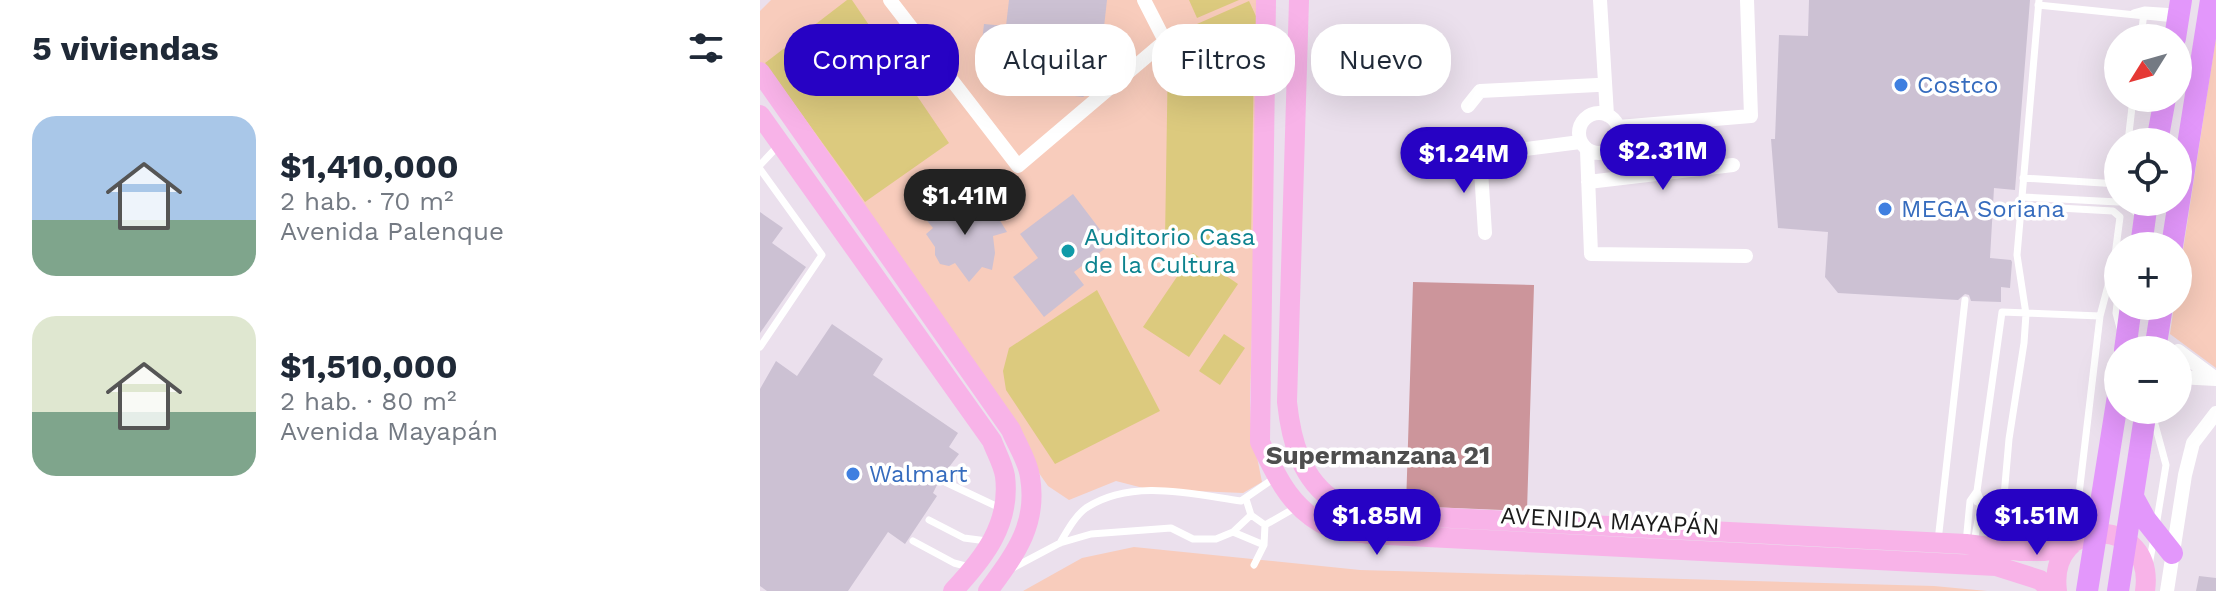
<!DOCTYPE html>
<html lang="es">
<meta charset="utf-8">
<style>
body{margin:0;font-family:"Work Sans",sans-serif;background:#f2f2f3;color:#1f2937;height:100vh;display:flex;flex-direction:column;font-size:30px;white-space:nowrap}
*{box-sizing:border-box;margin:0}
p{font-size:26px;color:#747a83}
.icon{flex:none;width:44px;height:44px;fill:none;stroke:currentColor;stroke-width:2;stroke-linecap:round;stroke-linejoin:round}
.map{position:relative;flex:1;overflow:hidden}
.details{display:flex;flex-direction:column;background:#fff;width:760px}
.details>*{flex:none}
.hud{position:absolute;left:24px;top:24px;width:760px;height:72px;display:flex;gap:16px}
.needle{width:52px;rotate:233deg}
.fabs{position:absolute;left:1344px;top:24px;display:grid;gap:16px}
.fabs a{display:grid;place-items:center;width:88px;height:88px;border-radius:50%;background:#fff;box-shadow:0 8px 32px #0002;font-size:40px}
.price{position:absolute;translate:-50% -68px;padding:0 18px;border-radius:28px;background:#2702c4;color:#fff;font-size:26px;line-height:52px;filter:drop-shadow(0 2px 4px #0008)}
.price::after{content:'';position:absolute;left:50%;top:48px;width:24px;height:18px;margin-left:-12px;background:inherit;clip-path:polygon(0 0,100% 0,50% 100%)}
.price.active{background:#222;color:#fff}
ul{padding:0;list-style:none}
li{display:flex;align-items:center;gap:24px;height:200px;padding:0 32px}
li span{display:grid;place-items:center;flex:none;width:224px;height:160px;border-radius:24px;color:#555}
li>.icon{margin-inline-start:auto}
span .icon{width:96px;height:96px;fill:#fffc;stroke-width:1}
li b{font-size:34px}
h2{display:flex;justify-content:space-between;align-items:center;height:96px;padding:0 32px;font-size:34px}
.chip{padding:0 28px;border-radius:32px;background:#fff;box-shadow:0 8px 32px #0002;font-size:28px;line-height:72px}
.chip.active{background:#2702c4;color:#fff}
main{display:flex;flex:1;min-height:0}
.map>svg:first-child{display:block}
.forest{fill:#cc959b}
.park{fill:#f8ccbc}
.pitch{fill:#dcca7e}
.building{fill:#ccc1d3}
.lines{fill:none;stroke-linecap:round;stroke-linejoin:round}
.lane{stroke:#fff;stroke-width:7}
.street{stroke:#fff;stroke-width:14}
.secondary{stroke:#f8b3e8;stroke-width:20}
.primary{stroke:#e397fb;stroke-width:22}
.shop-dot{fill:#3f7fe0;stroke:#fff;stroke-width:3}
.culture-dot{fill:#0f9aa8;stroke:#fff;stroke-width:3}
.labels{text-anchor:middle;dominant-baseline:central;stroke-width:7;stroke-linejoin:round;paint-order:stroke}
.shop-label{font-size:24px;fill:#366cbe;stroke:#fff;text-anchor:start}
.culture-label{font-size:24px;fill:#0d838f;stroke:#fff;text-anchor:start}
.street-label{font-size:24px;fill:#1b1b1b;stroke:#fff}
.neighbourhood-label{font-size:26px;font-weight:bold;fill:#4e4e4e;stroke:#fff}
</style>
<main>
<section class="details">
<h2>5 viviendas<svg class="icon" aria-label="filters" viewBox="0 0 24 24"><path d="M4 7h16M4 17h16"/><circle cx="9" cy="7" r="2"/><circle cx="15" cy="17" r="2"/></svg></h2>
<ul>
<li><span style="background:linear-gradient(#a9c7e8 65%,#7fa58c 0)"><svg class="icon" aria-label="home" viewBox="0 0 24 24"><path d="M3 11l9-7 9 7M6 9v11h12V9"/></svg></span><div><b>$1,410,000</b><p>2 hab. · 70 m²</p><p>Avenida Palenque</p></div></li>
<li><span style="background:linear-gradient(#dfe7d0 60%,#7fa58c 0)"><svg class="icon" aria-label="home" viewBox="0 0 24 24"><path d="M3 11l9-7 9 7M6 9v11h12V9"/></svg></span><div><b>$1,510,000</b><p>2 hab. · 80 m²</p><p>Avenida Mayapán</p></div></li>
</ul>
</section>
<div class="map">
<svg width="1456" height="591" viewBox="0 0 1456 591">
<rect width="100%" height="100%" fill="#ebe0ed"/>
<path class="forest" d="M 653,282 L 774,285 L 767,511 L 646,506 Z"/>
<path class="park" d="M 11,0 L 502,0 L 490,400 L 491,427 L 502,482 L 483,493 L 387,489 L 356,481 L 309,500 L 288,486 L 0,72 L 0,11 Z
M 1456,37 L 1456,368 L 1410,334 L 1414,306 L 1418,306 L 1418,283 Z
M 374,547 L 600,570 L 1174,586 L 1227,591 L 263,591 L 322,558 Z"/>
<path class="pitch" d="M 87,0 L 92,0 L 189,143 L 105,202 L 5,63 Z
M 429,0 L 479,0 L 437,18 Z
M 489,1 L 501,27 L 449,50 L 437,24 Z
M 408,53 L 494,55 L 491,241 L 405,239 Z
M 433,253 L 478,284 L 429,357 L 383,327 Z
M 337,290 L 400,411 L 295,464 L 246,390 L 243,371 L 249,348 Z
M 464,334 L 485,348 L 460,385 L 439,371 Z"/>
<path class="building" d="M 249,0 L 347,0 L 341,54 L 344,80 L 323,97 L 298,94 L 299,85 L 218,76 L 224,24 L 246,26 Z
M 1049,0 L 1270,0 L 1255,190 L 1234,188 L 1230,258 L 1251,260 L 1252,262 L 1250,288 L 1241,287 L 1241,302 L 1211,301 L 1209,295 L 1205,294 L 1198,300 L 1078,293 L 1065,277 L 1068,232 L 1018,228 L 1011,139 L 1015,139 L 1019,35 L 1048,36 Z
M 313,194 L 351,244 L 314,272 L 324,285 L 284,317 L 253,277 L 278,258 L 260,234 Z
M 228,201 L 247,232 L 233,236 L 235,253 L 232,270 L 222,267 L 209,282 L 195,263 L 189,266 L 180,264 L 175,255 L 175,247 L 166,234 L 173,228 L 164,217 L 185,205 L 201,207 L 216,214 Z
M 0,212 L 23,228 L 12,243 L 46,267 L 0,333 Z
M 72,324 L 123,359 L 113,375 L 198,433 L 189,447 L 199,454 L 180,479 L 173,493 L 177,496 L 145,544 L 128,532 L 88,591 L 7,591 L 0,586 L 0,389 L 16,361 L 37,376 Z
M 1439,576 L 1456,578 L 1456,591 L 1436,591 Z"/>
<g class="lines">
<path class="lane" d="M 1278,5 L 1415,19
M 1374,13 L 1385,10 L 1416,12
M 1381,38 L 1384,12
M 1368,142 L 1373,98
M 0,165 L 18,146
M 0,169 L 62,255 L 0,347
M 1263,178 L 1358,184
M 1262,197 L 1358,202
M 1364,202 L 1380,216
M 1261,206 L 1353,211 L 1360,217 L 1354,263 L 1340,316 L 1319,494 C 1295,528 1281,524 1242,519 L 1249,439 L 1264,343 L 1266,314 L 1257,255 L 1279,0
M 1358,295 L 1356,313 L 1360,328
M 1393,417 L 1406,465 L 1396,526
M 185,482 L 240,508
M 486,499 L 491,515 L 505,525
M 1217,502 L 1243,503
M 491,515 L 473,532 L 504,545
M 169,520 L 204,538 L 227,541
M 153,541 L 194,563 L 209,567
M 1178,541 L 1205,300
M 300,543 C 307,531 315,516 326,508 C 371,478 432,494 481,501 L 516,477
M 1206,543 L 1210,501 L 1217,491
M 1214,543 L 1221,502 L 1217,491 L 1242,312 L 1340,316
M 494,565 L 504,545 L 505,525 L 535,508
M 1389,565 L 1394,538
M 249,570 L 300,543 L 331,534 L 411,528 L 433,539 L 456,539 L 473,532"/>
<path class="street" d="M 130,0 L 258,166 L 405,41 L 384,0
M 840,0 L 847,115
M 708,106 L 720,91 L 837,85
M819 133a20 20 0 1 1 40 0a20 20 0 1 1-40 0Z
M 858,127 L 991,116 L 987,0
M 827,150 L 831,254 L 986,256
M 828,182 L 973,165
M 725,233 L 720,155 L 820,142
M 1418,351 L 1456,379
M 1418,377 L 1456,379
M 1407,591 L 1425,475 L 1433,443 L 1456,413"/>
<path class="secondary" d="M 506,0 L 500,442 C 517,478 532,511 571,528 C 582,532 597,532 608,534 L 1236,566 L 1280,580 L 1292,591
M 539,0 L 527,402 C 531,440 541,480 576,502 C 586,508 601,511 612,514 L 1206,544 L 1261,551 L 1285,551 L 1314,542
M 0,72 L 251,430 C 257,445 268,461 270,477 C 278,525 255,554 228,591
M 0,115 L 232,441 C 236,452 243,464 245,476 C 251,524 224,558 193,591
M 1297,591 C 1287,514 1396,515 1385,591"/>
<path class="primary" d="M 1415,38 L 1421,0
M 1397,142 L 1405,98
M 1381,246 L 1387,202
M 1412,246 L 1451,0
M 1365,350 L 1371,306
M 1395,350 L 1402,306
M 1373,497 L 1385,519 L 1412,553
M 1327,591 L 1358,396
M 1358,591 L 1386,410"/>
</g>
<g class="shop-dot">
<circle cx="1141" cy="85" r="8"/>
<circle cx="1125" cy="209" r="8"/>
<circle cx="93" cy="474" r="8"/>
</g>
<circle class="culture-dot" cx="308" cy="251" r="8"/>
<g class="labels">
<g class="shop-label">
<text x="1157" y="85">Costco</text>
<text x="1141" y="209">MEGA Soriana</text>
<text x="109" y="474">Walmart</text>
</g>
<g class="culture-label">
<text x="324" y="237">Auditorio Casa<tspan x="324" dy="28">de la Cultura</tspan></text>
</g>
<g class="street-label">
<text transform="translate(850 521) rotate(3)">AVENIDA MAYAPÁN</text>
</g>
<g class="neighbourhood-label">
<text x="618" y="455">Supermanzana 21</text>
</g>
</g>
</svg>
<div class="fabs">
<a><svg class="needle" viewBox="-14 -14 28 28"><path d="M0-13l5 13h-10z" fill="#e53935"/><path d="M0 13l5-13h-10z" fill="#747a83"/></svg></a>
<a><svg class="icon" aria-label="locate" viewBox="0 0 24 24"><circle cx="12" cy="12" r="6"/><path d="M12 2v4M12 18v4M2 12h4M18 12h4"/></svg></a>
<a>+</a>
<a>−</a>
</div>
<b class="price" style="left:903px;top:192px">$2.31M</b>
<b class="price" style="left:704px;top:195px">$1.24M</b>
<b class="price active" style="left:205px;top:237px">$1.41M</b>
<b class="price" style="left:617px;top:557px">$1.85M</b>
<b class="price" style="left:1277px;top:557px">$1.51M</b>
<div class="hud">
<a class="chip active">Comprar</a>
<a class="chip">Alquilar</a>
<a class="chip">Filtros</a>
<a class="chip">Nuevo</a>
</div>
</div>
</main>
